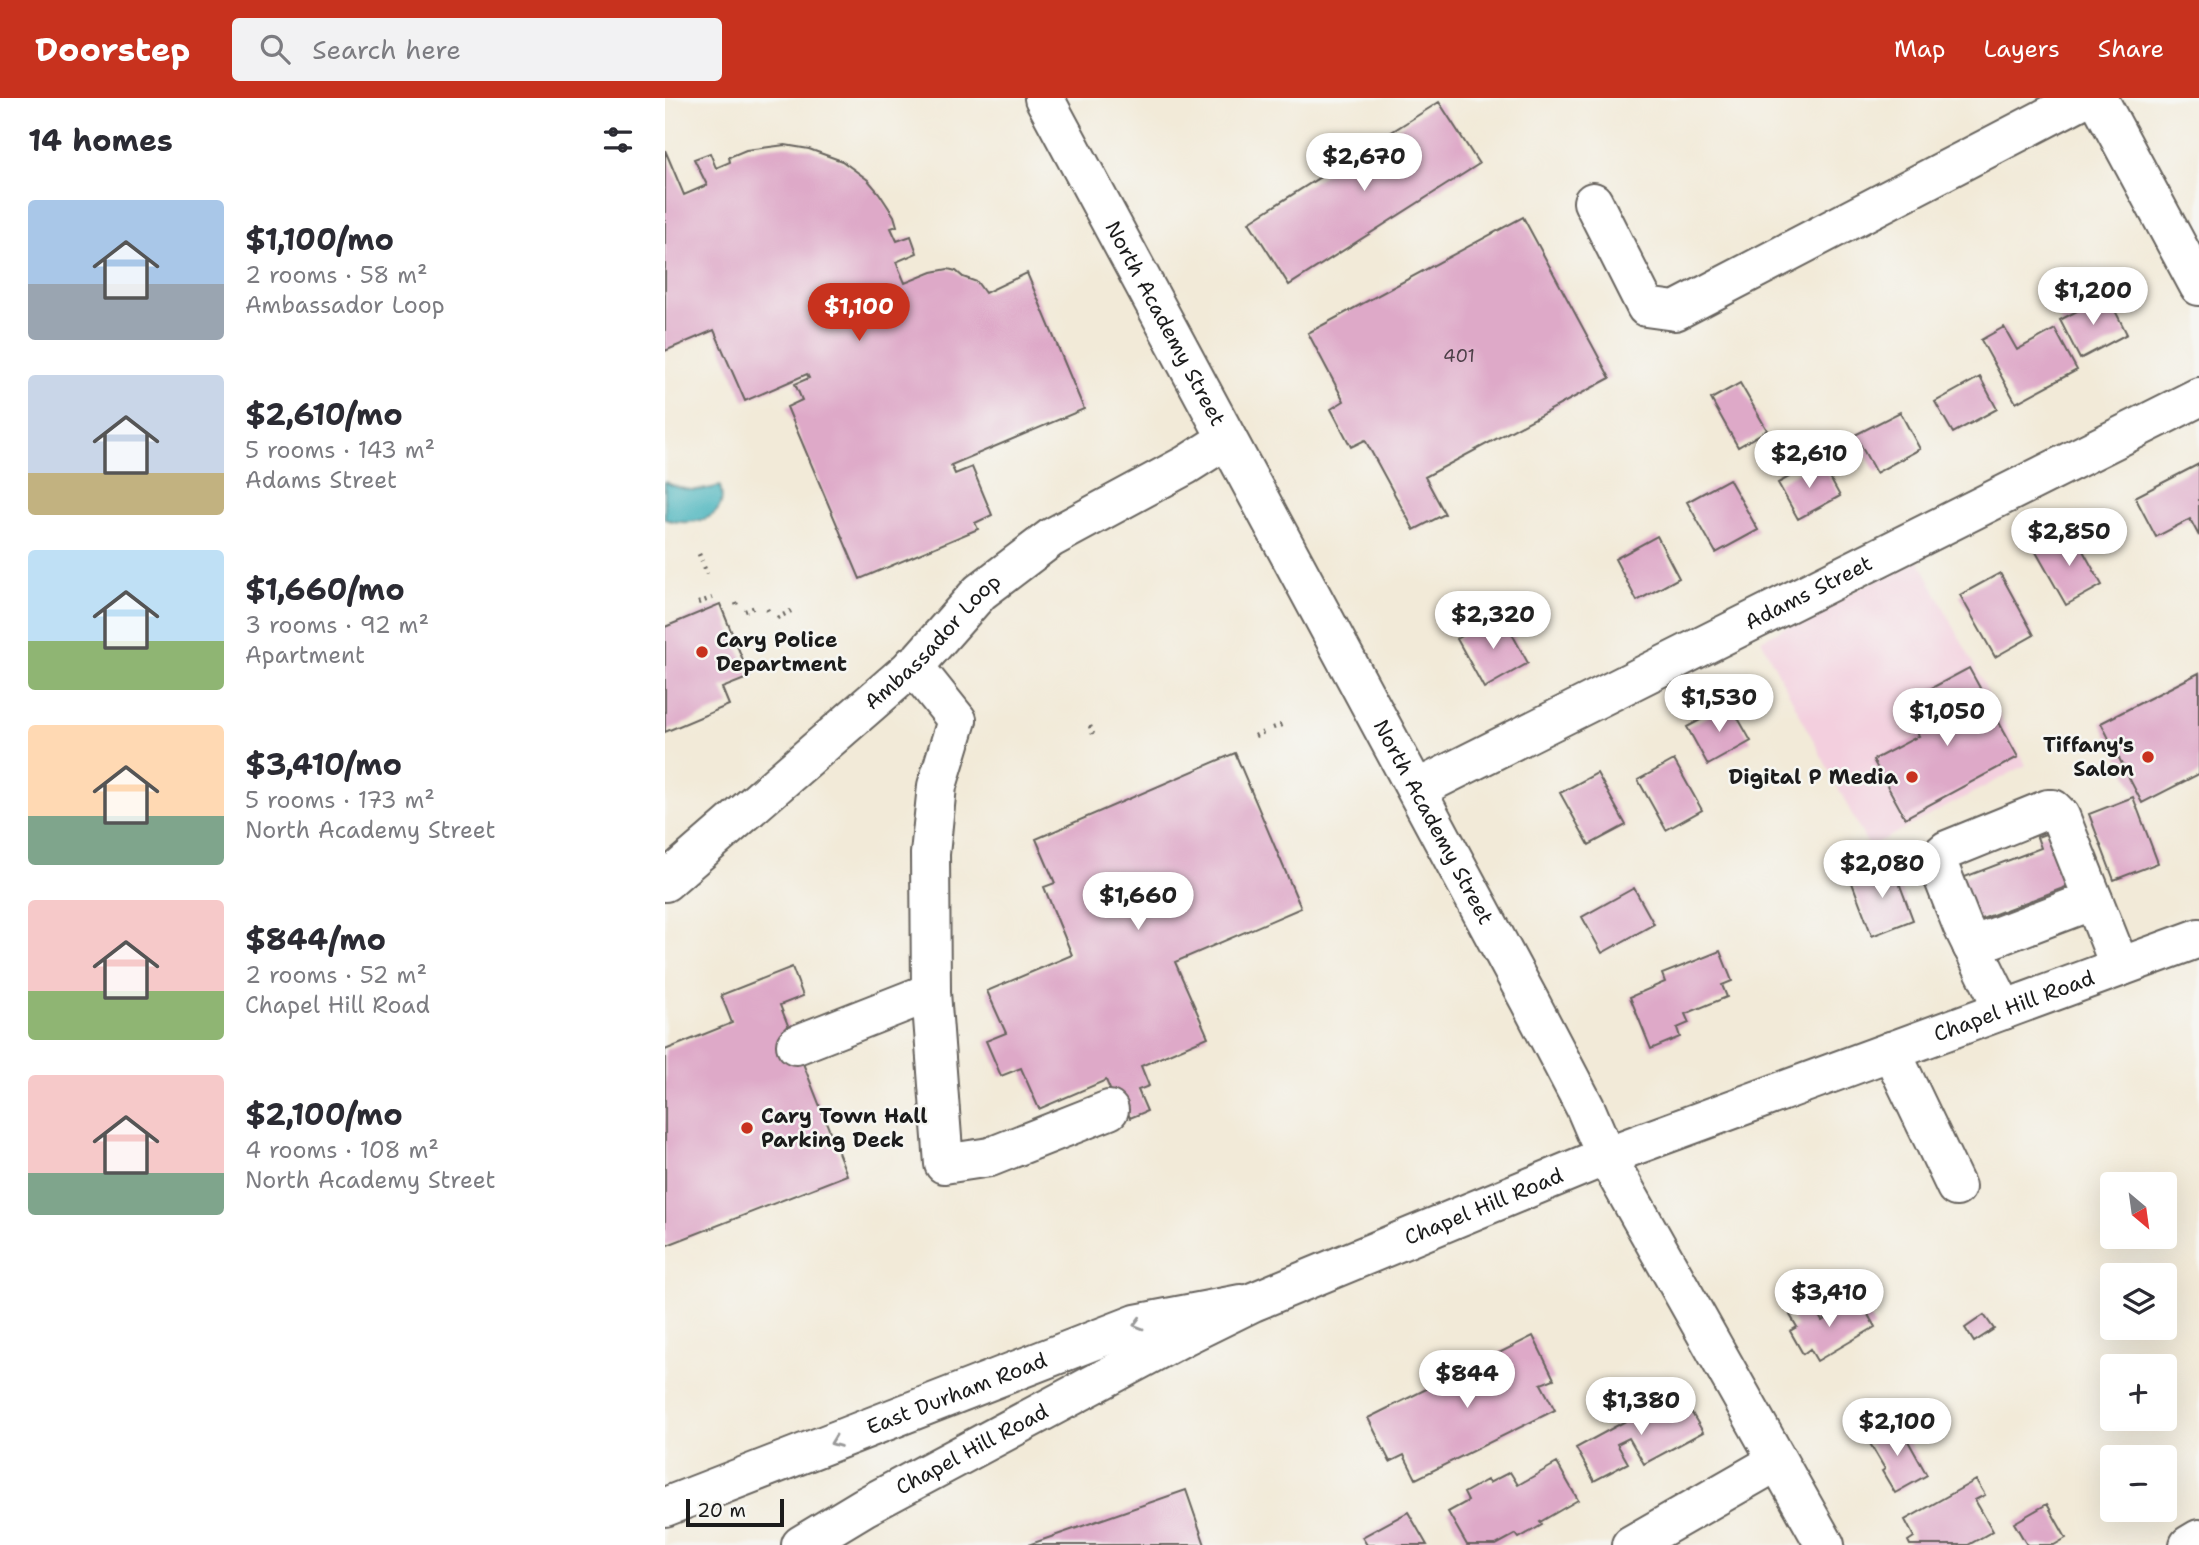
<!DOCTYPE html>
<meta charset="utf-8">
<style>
body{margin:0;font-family:"Shantell Sans",sans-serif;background:#f2f2f3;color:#2b2b33;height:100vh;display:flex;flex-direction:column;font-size:26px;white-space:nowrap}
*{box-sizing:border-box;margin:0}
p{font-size:23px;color:#7c7c81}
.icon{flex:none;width:38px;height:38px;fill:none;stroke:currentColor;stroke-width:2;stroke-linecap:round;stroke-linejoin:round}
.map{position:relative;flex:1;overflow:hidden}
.sheet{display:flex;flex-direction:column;background:#fff;width:665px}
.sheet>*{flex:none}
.needle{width:46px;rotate:151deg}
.tools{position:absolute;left:1435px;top:1074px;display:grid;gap:14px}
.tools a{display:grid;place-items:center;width:77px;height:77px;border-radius:7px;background:#fff;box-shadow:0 7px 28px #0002;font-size:35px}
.scale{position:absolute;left:21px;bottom:18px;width:98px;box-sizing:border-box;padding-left:7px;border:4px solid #1c1c1c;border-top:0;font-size:19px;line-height:24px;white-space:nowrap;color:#1c1c1c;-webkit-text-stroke:5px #f6f6f2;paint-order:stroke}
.price{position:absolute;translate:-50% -60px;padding:0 16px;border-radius:24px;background:#fff;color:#222;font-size:23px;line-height:46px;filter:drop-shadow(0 2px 4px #0008)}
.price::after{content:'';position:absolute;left:50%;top:42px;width:21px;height:16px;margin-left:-10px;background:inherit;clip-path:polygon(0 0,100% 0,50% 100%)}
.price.selected{background:#c8321e;color:#fff}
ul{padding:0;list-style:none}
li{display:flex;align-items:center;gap:21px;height:175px;padding:0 28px}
li span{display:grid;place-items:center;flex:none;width:196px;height:140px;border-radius:7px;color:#555}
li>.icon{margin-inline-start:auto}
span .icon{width:84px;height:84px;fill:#fffc;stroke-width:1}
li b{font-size:30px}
h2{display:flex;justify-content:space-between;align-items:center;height:84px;padding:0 28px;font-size:30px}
header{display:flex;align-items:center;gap:42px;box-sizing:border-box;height:98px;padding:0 35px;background:#c8321e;color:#fff}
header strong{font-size:33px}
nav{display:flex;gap:38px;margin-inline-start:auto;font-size:24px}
.search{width:490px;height:63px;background:#f2f2f3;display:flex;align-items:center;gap:18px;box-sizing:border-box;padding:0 24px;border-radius:7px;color:#7c7c81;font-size:26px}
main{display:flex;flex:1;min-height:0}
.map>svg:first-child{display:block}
.built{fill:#f3cfde}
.water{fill:#40b0ba;stroke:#2e666b;stroke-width:2}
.building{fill:#dea9c8}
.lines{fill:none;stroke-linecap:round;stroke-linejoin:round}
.minor-casing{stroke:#67645e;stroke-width:42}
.major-casing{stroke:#67645e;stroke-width:42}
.path{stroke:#67645e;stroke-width:4.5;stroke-dasharray:2 5;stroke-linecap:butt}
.minor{stroke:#fff;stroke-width:38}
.major{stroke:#fff;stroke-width:38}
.oneway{stroke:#999}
.poi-dot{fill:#c8321e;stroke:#f6f6f2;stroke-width:2.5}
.labels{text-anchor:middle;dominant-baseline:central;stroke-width:5;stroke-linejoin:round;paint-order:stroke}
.number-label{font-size:18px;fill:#4c3f47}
.street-label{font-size:21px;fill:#1c1c1c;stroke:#f6f6f2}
.poi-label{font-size:21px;font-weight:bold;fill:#1c1c1c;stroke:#f6f6f2;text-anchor:start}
</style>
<header>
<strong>Doorstep</strong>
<div class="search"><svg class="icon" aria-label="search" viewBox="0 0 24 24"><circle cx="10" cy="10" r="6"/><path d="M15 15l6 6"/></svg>Search here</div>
<nav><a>Map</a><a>Layers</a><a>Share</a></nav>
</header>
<main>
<section class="sheet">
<h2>14 homes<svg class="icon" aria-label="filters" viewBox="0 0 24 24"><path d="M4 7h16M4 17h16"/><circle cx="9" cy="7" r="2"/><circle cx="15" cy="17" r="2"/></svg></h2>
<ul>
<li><span style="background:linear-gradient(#a9c7e8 60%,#9aa5b1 0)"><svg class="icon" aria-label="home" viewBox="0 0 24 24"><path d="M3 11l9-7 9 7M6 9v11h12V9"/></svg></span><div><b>$1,100/mo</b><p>2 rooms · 58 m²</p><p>Ambassador Loop</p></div></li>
<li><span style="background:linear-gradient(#c9d6e8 70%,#c2b280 0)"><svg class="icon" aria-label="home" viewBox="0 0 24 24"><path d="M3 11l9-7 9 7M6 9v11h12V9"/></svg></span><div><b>$2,610/mo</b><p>5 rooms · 143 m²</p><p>Adams Street</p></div></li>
<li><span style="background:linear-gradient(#bfe0f5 65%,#8fb573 0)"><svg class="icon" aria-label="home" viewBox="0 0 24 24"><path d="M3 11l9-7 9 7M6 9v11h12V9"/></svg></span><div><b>$1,660/mo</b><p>3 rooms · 92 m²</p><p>Apartment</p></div></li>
<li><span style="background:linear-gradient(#ffd9b3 65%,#7fa58c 0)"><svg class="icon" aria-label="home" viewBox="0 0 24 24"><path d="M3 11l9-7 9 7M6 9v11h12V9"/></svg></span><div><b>$3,410/mo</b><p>5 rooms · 173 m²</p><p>North Academy Street</p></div></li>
<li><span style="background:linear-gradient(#f6c9c9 65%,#8fb573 0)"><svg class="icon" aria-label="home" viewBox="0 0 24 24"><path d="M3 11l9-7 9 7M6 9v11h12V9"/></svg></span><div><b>$844/mo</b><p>2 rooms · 52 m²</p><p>Chapel Hill Road</p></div></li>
<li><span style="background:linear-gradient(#f6c9c9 70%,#7fa58c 0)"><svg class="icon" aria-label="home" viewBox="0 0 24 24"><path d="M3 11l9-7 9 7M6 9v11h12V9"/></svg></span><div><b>$2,100/mo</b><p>4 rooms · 108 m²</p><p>North Academy Street</p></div></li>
</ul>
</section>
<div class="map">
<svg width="1534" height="1447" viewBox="0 0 1534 1447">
<rect width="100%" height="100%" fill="#f6f6f2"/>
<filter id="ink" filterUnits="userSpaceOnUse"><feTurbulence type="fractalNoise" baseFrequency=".0143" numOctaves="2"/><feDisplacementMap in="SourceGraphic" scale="14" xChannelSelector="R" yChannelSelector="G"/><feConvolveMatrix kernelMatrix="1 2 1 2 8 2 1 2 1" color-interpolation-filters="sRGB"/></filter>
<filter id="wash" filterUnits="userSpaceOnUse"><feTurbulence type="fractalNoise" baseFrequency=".00686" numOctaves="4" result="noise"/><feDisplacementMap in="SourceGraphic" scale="28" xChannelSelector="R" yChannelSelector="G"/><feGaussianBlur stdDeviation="1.57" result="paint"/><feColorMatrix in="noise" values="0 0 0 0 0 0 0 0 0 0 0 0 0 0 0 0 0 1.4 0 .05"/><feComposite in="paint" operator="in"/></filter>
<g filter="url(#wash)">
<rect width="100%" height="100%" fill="#f2ead8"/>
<path class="built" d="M 1253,460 L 1361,667 L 1204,749 L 1096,542 Z"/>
<path class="water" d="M 0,384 C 20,394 34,394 55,388 C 66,423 24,429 0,421 Z"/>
<g id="blocks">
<path class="building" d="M 774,4 L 814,66 L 624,187 L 584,124 Z
M 120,47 L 144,51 L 177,63 L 203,82 L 214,95 L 229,118 L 232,128 L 226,130 L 232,143 L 246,138 L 252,155 L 231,164 L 240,185 L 267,174 L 283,171 L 291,173 L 298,179 L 312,184 L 320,195 L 362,175 L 419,311 L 286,367 L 290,376 L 307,369 L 327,417 L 310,425 L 313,431 L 195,481 L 122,309 L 137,302 L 130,286 L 144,280 L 142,276 L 80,303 L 49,232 L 0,253 L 0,52 L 19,97 L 42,87 L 29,61 L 45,55 L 51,70 L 65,64 L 64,59 L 81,52 Z
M 858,119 L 945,280 L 760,379 L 780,416 L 749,432 L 700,342 L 686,349 L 666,311 L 679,303 L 643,235 Z
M 1442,197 L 1462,236 L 1415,261 L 1395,222 Z
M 1339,229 L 1352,252 L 1390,231 L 1412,272 L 1351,305 L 1316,242 Z
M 1315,279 L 1332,311 L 1288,335 L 1270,304 Z
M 1075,285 L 1102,332 L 1073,349 L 1046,301 Z
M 1235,314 L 1255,351 L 1211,375 L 1190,337 Z
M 1155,362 L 1175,398 L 1133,421 L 1113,385 Z
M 1534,366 L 1534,438 L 1525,421 L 1491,439 L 1470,399 Z
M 1064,381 L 1093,432 L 1051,455 L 1022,404 Z
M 1407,433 L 1437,487 L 1401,507 L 1371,454 Z
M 992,438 L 1014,480 L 972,503 L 950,461 Z
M 1335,475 L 1369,537 L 1330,559 L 1295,497 Z
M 55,506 L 85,579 L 57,590 L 64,607 L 0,634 L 0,529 Z
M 836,516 L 863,565 L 819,590 L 792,541 Z
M 1304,570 L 1353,659 L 1240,720 L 1208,662 L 1254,638 L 1250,632 L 1271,621 L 1275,628 L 1282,625 L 1263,592 Z
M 1534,575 L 1534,676 L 1477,705 L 1436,625 Z
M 1065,606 L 1086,643 L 1043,667 L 1022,629 Z
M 570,655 L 636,810 L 510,864 L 543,939 L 476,968 L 484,988 L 473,992 L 482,1013 L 465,1020 L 456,1000 L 450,1003 L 441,982 L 374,1011 L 356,970 L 336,978 L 321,943 L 341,935 L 322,893 L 407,857 L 379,789 L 390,785 L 371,741 Z
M 1009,662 L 1037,712 L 1001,732 L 973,682 Z
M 932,675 L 961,727 L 924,747 L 895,695 Z
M 1468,699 L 1493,765 L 1449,782 L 1424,716 Z
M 1386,734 L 1406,787 L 1304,826 L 1289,783 L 1376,750 L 1372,739 Z
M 1227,766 L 1248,822 L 1207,838 L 1186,782 Z
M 969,790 L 989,826 L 937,855 L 917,819 Z
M 1055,853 L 1067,883 L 1057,887 L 1062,899 L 1020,916 L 1024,925 L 1012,930 L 1015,939 L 986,951 L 965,899 L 1000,884 L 997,876 Z
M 127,869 L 138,898 L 115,907 L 182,1077 L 0,1148 L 0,952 L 67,925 L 56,897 Z
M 1194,1201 L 1210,1229 L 1152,1263 L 1145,1251 L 1138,1256 L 1125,1233 L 1132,1229 L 1125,1217 L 1146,1205 L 1157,1223 Z
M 1319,1217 L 1329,1231 L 1309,1244 L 1300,1230 Z
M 868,1238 L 889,1281 L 876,1286 L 890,1312 L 751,1381 L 739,1357 L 725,1364 L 703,1320 Z
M 1010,1296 L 1019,1312 L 1024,1310 L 1038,1334 L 979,1366 L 964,1340 L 952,1346 L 963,1365 L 929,1383 L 911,1350 Z
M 1233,1325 L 1262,1377 L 1230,1395 L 1217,1373 L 1220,1371 L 1203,1342 Z
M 892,1365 L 913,1402 L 875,1424 L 877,1427 L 854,1440 L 851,1436 L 831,1447 L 802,1447 L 783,1414 L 803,1403 L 799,1395 L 822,1382 L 824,1385 L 845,1374 L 853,1387 Z
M 1311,1382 L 1320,1397 L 1310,1402 L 1328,1433 L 1303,1447 L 1245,1447 L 1243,1443 L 1249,1439 L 1240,1422 Z
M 521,1392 L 540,1447 L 363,1447 Z
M 1382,1406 L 1401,1440 L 1389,1447 L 1362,1447 L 1349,1425 Z
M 743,1414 L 762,1447 L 702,1447 L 697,1439 Z"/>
</g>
</g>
<g filter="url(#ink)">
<use href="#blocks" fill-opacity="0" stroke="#67645e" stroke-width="2"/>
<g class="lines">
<defs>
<g id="minor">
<path d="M 928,104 L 981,209 L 1010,213 L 1419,0"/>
<path d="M 248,567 L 292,622 L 272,688 L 265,756 L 266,894 L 279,1066 L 325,1059 L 444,1012"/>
<path id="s1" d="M 752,691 L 1534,299"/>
<path id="s2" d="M 0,784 L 255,562 L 315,494 L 386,440 L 521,367 L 562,341"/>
<path d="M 1307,848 L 1428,802"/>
<path d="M 1339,912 L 1297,827 L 1273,766 L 1274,759 L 1282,752 L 1383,711 L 1388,711 L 1395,718 L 1455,869"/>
<path d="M 131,947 L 266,894"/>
<path d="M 1226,953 L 1291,1089"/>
<path d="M 941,1058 L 1160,1447"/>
<path id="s3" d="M 0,1409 L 471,1226 L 576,1206"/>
<path d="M 966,1447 L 1111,1364"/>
<path d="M 1524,1447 L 1534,1441"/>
</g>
<g id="major">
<path id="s4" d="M 379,0 L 864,902 L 920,1009 L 941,1058"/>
<path d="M 1433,0 L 1534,188"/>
<path id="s5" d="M 136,1447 L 199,1409 L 519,1238 L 588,1204 L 941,1058 L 1534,840"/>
</g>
</defs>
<use href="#minor" class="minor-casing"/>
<use href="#major" class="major-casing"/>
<path class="path" d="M 34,456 L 37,463
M 39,469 L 42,476
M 33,505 L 47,500
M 71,505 L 73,510
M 102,511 L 105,517
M 80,513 L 93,508
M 112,520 L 126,513
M 425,628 L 428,636
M 608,630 L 619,626
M 590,638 L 601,633"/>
<use href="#minor" class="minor"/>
<use href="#major" class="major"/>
</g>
<defs><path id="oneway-chevron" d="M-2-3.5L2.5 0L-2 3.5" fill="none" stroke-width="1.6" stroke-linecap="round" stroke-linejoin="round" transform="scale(1.75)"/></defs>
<g class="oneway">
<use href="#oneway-chevron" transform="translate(473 1226) rotate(164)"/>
<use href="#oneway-chevron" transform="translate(170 1344) rotate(159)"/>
</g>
</g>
<g class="poi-dot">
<circle cx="37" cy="554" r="7"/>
<circle cx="1483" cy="659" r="7"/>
<circle cx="1247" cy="679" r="7"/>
<circle cx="82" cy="1030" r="7"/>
</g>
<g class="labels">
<g class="number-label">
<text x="794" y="258">401</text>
</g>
<g class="street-label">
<text stroke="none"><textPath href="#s4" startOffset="256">North Academy Street</textPath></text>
<text stroke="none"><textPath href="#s1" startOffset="438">Adams Street</textPath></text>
<text stroke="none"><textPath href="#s2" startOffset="360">Ambassador Loop</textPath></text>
<text stroke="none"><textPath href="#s4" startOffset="822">North Academy Street</textPath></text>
<text stroke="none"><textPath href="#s5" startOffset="1330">Chapel Hill Road</textPath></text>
<text stroke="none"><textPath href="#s5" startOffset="763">Chapel Hill Road</textPath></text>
<text stroke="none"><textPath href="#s3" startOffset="313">East Durham Road</textPath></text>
<text stroke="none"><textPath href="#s5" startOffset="196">Chapel Hill Road</textPath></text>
</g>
<g class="poi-label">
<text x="51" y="542">Cary Police<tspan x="51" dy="24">Department</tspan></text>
<text x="1469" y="647" text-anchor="end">Tiffany's<tspan x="1469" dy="24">Salon</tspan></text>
<text x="1233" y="679" text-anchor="end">Digital P Media</text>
<text x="96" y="1018">Cary Town Hall<tspan x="96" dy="24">Parking Deck</tspan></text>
</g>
</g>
</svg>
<div class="tools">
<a><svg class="needle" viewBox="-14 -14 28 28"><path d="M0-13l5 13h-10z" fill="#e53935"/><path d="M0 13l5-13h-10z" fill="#7c7c81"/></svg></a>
<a><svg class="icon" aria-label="layers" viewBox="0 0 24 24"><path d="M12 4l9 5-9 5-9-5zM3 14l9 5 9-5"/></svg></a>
<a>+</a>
<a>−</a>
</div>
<div class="scale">20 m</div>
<b class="price" style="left:699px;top:95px">$2,670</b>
<b class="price" style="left:1428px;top:229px">$1,200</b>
<b class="price selected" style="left:194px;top:245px">$1,100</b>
<b class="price" style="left:1144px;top:392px">$2,610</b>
<b class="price" style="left:1404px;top:470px">$2,850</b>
<b class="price" style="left:828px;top:553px">$2,320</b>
<b class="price" style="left:1054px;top:636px">$1,530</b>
<b class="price" style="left:1282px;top:650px">$1,050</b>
<b class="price" style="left:1217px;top:802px">$2,080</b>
<b class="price" style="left:473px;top:834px">$1,660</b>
<b class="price" style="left:1164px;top:1231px">$3,410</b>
<b class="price" style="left:802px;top:1312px">$844</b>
<b class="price" style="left:976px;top:1339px">$1,380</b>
<b class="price" style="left:1232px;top:1360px">$2,100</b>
</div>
</main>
